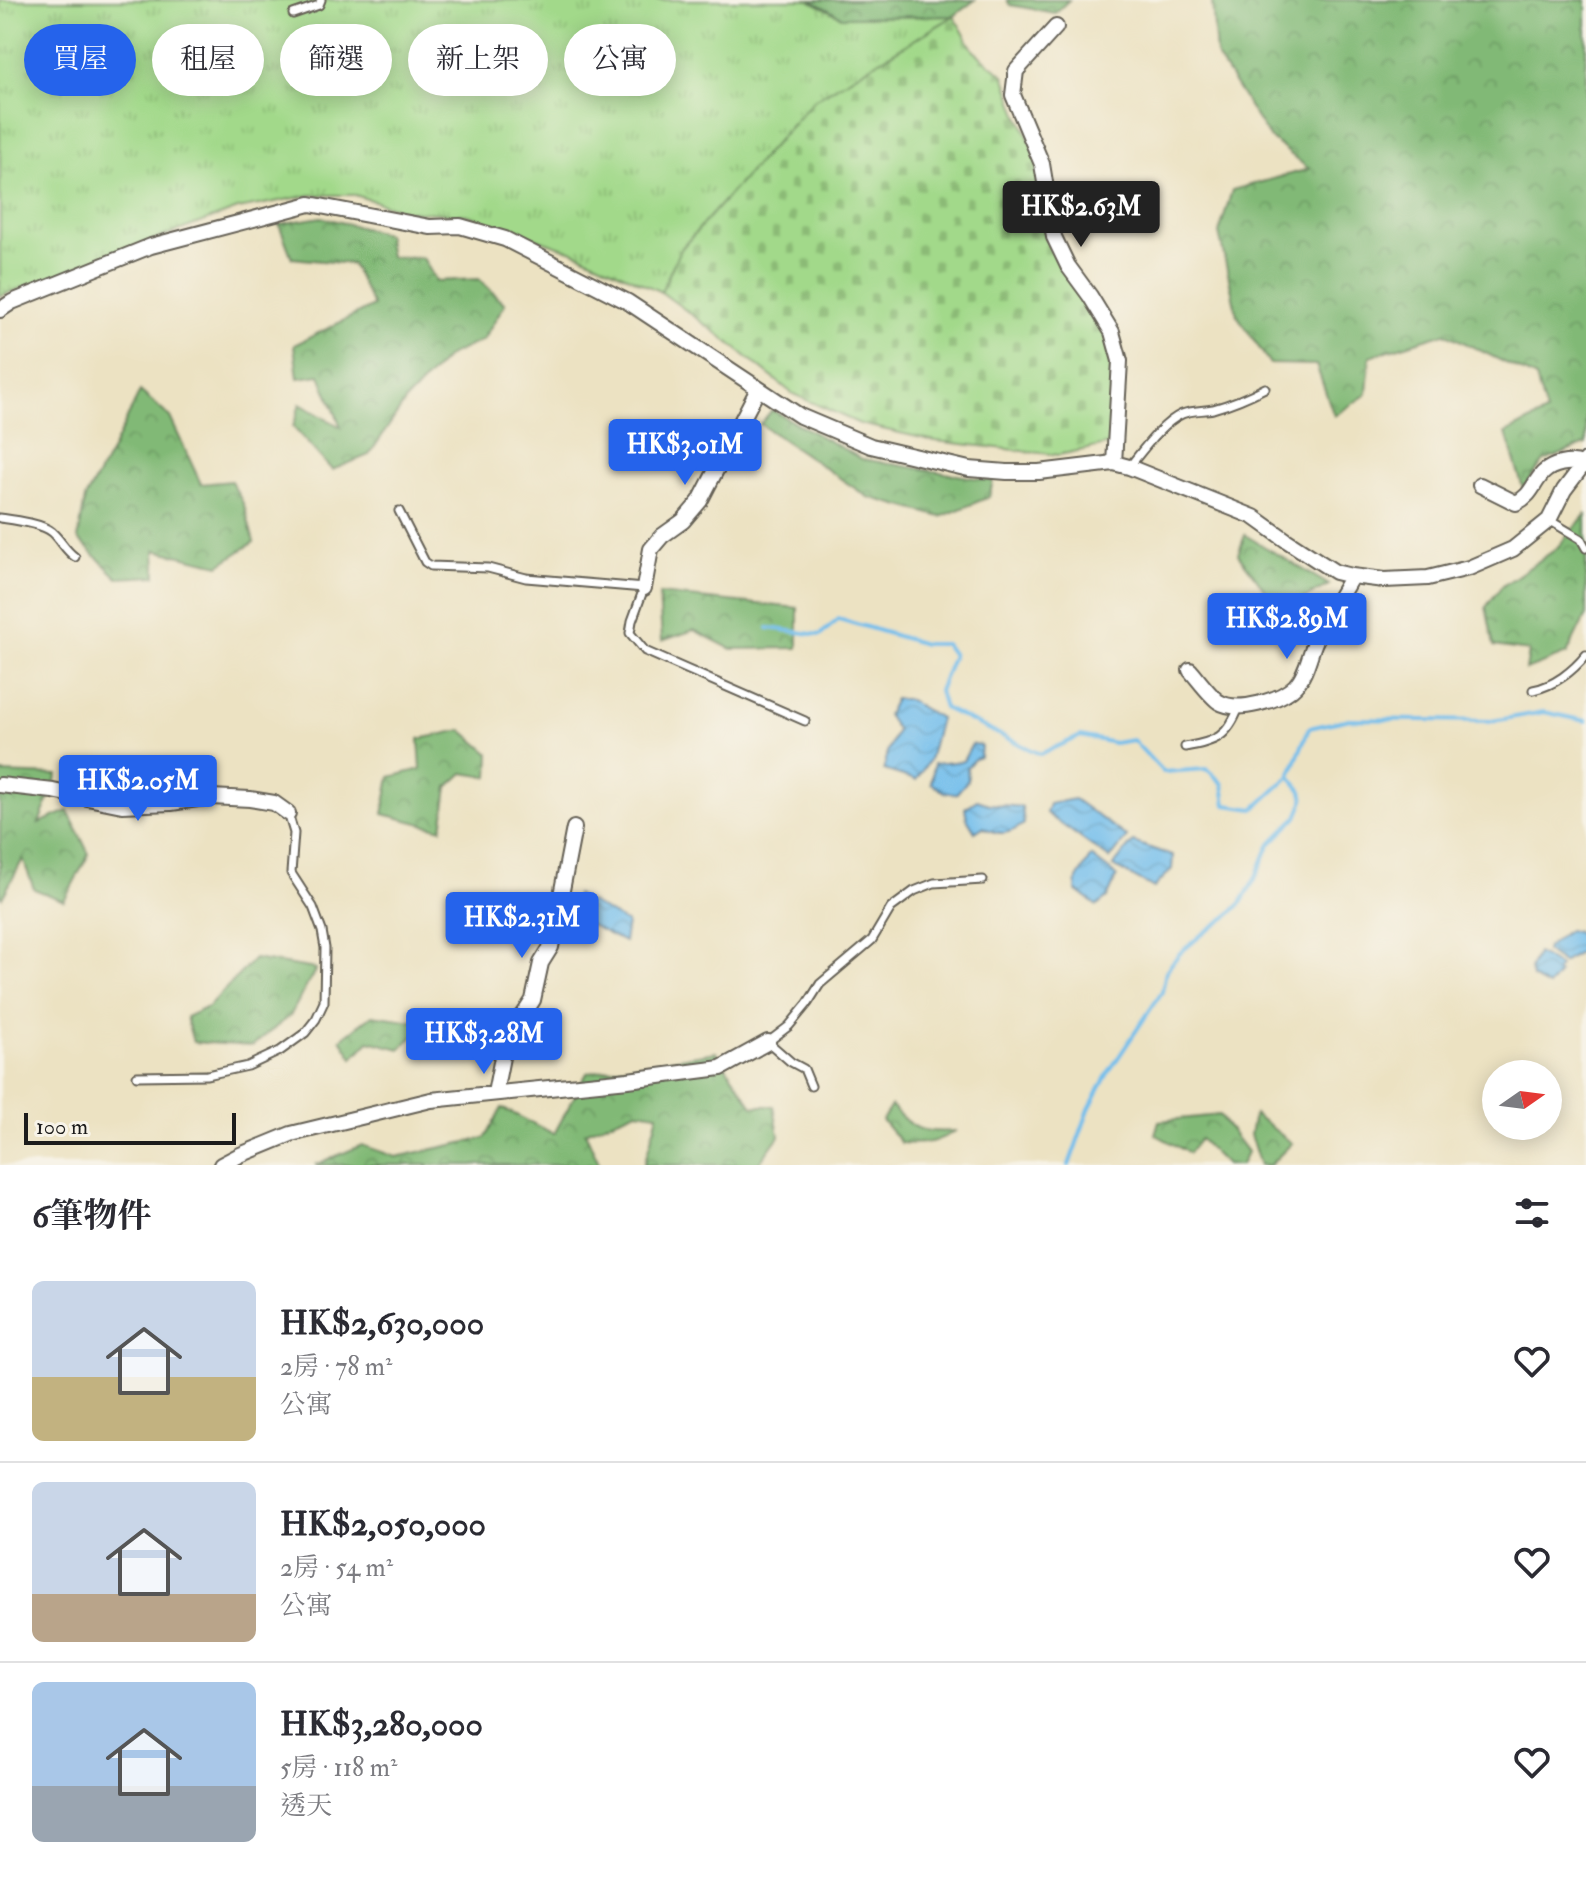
<!DOCTYPE html>
<html lang="zh-TW">
<meta charset="utf-8">
<style>
body{margin:0;font-family:"IM FELL Double Pica","Noto Serif TC",serif;background:#f2f2f3;color:#2b2b33;height:100vh;display:flex;flex-direction:column;font-size:30px;white-space:nowrap}
*{box-sizing:border-box;margin:0}
p{font-size:26px;color:#7c7c81}
.icon{flex:none;width:44px;height:44px;fill:none;stroke:currentColor;stroke-width:2;stroke-linecap:round;stroke-linejoin:round}
.map{position:relative;height:1165px;overflow:hidden}
.sheet{display:flex;flex-direction:column;background:#fff;flex:1}
.sheet>*{flex:none}
.banner{position:absolute;left:24px;top:24px;width:800px;height:72px;display:flex;gap:16px}
.needle{width:52px;rotate:76deg}
.controls{position:absolute;left:1482px;top:1060px;display:grid;gap:16px}
.controls a{display:grid;place-items:center;width:80px;height:80px;border-radius:50%;background:#fff;box-shadow:0 4px 20px #0003;font-size:40px}
.scale{position:absolute;left:24px;bottom:20px;width:212px;box-sizing:border-box;padding-left:8px;border:4px solid #1c1c1c;border-top:0;font-size:22px;line-height:28px;white-space:nowrap;color:#1c1c1c;-webkit-text-stroke:6px #f7f3e8;paint-order:stroke}
.price{position:absolute;translate:-50% -68px;padding:0 18px;border-radius:8px;background:#2563eb;color:#fff;font-size:26px;line-height:52px;filter:drop-shadow(0 2px 4px #0008)}
.price::after{content:'';position:absolute;left:50%;top:48px;width:24px;height:18px;margin-left:-12px;background:inherit;clip-path:polygon(0 0,100% 0,50% 100%)}
.price.selected{background:#222;color:#fff}
ul{padding:0;list-style:none}
li{display:flex;align-items:center;gap:24px;height:200px;padding:0 32px}
li+li{border-top:2px solid #e1e1e2}
li span{display:grid;place-items:center;flex:none;width:224px;height:160px;border-radius:12px;color:#555}
li>.icon{margin-inline-start:auto}
span .icon{width:96px;height:96px;fill:#fffc;stroke-width:1}
li b{font-size:34px}
h2{display:flex;justify-content:space-between;align-items:center;height:96px;padding:0 32px;font-size:34px}
.tag{padding:0 28px;border-radius:36px;background:#fff;box-shadow:0 4px 20px #0003;font-size:28px;line-height:72px}
.tag.selected{background:#2563eb;color:#fff}
.map>svg:first-child{display:block}
.grass{fill:url(#grass-tufts);stroke:#5f7a53;stroke-width:2}
.forest{fill:url(#forest-crowns);stroke:#4e6a49;stroke-width:2}
.cemetery{fill:url(#cemetery-stones);stroke:#5f7a53;stroke-width:2}
.water{fill:url(#water-waves);stroke:#476d84;stroke-width:2}
.lines{fill:none;stroke-linecap:round;stroke-linejoin:round}
.stream{stroke:#72beec;stroke-width:4}
.lane-casing{stroke:#656156;stroke-width:11}
.street-casing{stroke:#656156;stroke-width:18}
.lane{stroke:#fff;stroke-width:7}
.street{stroke:#fff;stroke-width:14}
</style>
<div class="map">
<svg width="1586" height="1165" viewBox="0 0 1586 1165">
<defs>
<pattern id="grass-tufts" width="24" height="20" patternUnits="userSpaceOnUse" patternTransform="scale(2)"><rect width="24" height="20" fill="#a2d98a"/><path d="M3 7l-1-3M5 7V3M7 7l1-3M15 17l-1-3M17 17v-4M19 17l1-3" fill="none" stroke="#8bba76"/></pattern>
<pattern id="forest-crowns" width="20" height="18" patternUnits="userSpaceOnUse" patternTransform="scale(2)"><rect width="20" height="18" fill="#81b976"/><path d="M2 6a3 3 0 1 1 6 0M12 15a3 3 0 1 1 6 0" fill="none" stroke="#6f9e66"/></pattern>
<pattern id="cemetery-stones" width="16" height="16" patternUnits="userSpaceOnUse" patternTransform="scale(2)"><rect width="16" height="16" fill="#a2d98a"/><path d="M2 7V4a2 2 0 0 1 4 0v3zM10 15v-3a2 2 0 0 1 4 0v3z" fill="#8bba76"/></pattern>
<pattern id="water-waves" width="16" height="10" patternUnits="userSpaceOnUse" patternTransform="scale(2)"><rect width="16" height="10" fill="#72beec"/><path d="M0 5q4-4 8 0t8 0" fill="none" stroke="#62a3ca"/></pattern>
</defs>
<rect width="100%" height="100%" fill="#f7f3e8"/>
<filter id="ink" filterUnits="userSpaceOnUse"><feTurbulence type="fractalNoise" baseFrequency=".0125" numOctaves="2"/><feDisplacementMap in="SourceGraphic" scale="16" xChannelSelector="R" yChannelSelector="G"/><feConvolveMatrix kernelMatrix="1 2 1 2 8 2 1 2 1" color-interpolation-filters="sRGB"/></filter>
<filter id="wash" filterUnits="userSpaceOnUse"><feTurbulence type="fractalNoise" baseFrequency=".006" numOctaves="4" result="noise"/><feDisplacementMap in="SourceGraphic" scale="32" xChannelSelector="R" yChannelSelector="G"/><feGaussianBlur stdDeviation="1.8" result="paint"/><feColorMatrix in="noise" values="0 0 0 0 0 0 0 0 0 0 0 0 0 0 0 0 0 1.4 0 .05"/><feComposite in="paint" operator="in"/></filter>
<g filter="url(#wash)">
<rect width="100%" height="100%" fill="#ece2c2"/>
<path class="grass" d="M 0,0 L 809,0 L 842,17 L 954,16 L 814,100 L 680,250 L 661,292 L 573,251 L 468,215 L 405,211 L 355,195 L 311,195 L 238,209 L 0,296 Z"/>
<path class="forest" d="M 810,0 L 975,0 L 954,16 L 842,17 Z
M 1007,0 L 1069,0 L 1055,13 L 1010,5 Z
M 1212,0 L 1586,0 L 1586,444 L 1544,461 L 1523,488 L 1506,433 L 1546,413 L 1536,378 L 1445,333 L 1370,356 L 1367,394 L 1334,416 L 1316,365 L 1270,364 L 1237,315 L 1219,233 L 1232,190 L 1309,169 L 1269,137 L 1216,55 Z
M 321,217 L 386,234 L 390,257 L 423,258 L 436,281 L 479,279 L 505,304 L 483,340 L 448,356 L 407,399 L 369,455 L 332,470 L 293,427 L 300,404 L 341,427 L 320,375 L 298,378 L 294,345 L 373,306 L 352,264 L 292,258 L 279,224 Z
M 140,391 L 170,417 L 201,484 L 231,481 L 244,505 L 254,542 L 219,565 L 155,550 L 156,576 L 118,578 L 78,539 L 85,498 L 111,452 Z
M 772,410 L 862,459 L 993,481 L 989,497 L 941,517 L 868,497 L 760,424 Z
M 1586,514 L 1586,615 L 1567,654 L 1526,670 L 1529,651 L 1494,646 L 1486,607 L 1501,587 L 1556,549 Z
M 1245,535 L 1329,585 L 1281,611 L 1238,554 Z
M 659,594 L 798,608 L 798,648 L 731,649 L 694,630 L 662,641 Z
M 462,730 L 490,754 L 489,777 L 463,773 L 448,787 L 442,829 L 383,814 L 390,777 L 421,769 L 419,739 Z
M 0,773 L 58,775 L 39,823 L 68,811 L 89,854 L 64,901 L 34,889 L 23,859 L 2,898 L 0,896 Z
M 254,959 L 316,969 L 290,1016 L 252,1046 L 193,1042 L 186,1017 L 208,1007 Z
M 372,1015 L 413,1021 L 424,1026 L 400,1049 L 369,1041 L 353,1058 L 341,1039 Z
M 716,1052 L 753,1106 L 774,1106 L 779,1136 L 758,1165 L 644,1165 L 658,1114 L 637,1111 L 585,1132 L 600,1165 L 315,1165 L 362,1145 L 396,1157 L 485,1138 L 502,1108 L 554,1134 L 587,1073 Z
M 891,1106 C 913,1131 923,1133 956,1131 C 935,1143 925,1145 901,1143 L 882,1120 Z
M 1254,1114 L 1292,1143 L 1270,1165 L 1260,1165 L 1250,1135 Z
M 1219,1115 L 1247,1152 L 1241,1165 L 1226,1165 L 1200,1139 L 1189,1153 L 1155,1134 L 1159,1121 Z"/>
<path class="cemetery" d="M 954,16 L 974,51 L 1004,75 L 1017,112 L 1036,154 L 1056,255 L 1110,337 L 1114,408 L 1111,444 L 1059,455 L 935,441 L 860,424 L 793,394 L 718,334 L 661,292 L 680,250 L 814,100 Z"/>
<path class="water" d="M 895,699 L 906,699 L 940,718 L 929,760 L 916,780 L 884,770 L 887,752 L 897,730 L 887,715 Z
M 972,744 L 981,745 L 980,757 L 974,759 L 967,767 L 968,780 L 956,794 L 944,792 L 931,783 L 934,764 L 963,761 Z
M 1074,799 L 1127,837 L 1110,859 L 1046,813 L 1049,804 Z
M 977,800 L 989,804 L 1022,807 L 1024,824 C 1008,835 1000,836 983,827 L 975,832 L 967,819 L 965,808 Z
M 1133,842 L 1173,856 L 1172,869 L 1154,888 L 1113,866 Z
M 1091,856 L 1117,876 L 1107,898 L 1097,906 L 1076,890 L 1077,879 Z
M 576,894 L 627,923 L 624,942 L 585,922 L 570,926 Z
M 1568,930 L 1576,932 L 1586,942 L 1586,951 L 1582,955 L 1578,953 L 1563,963 L 1546,951 L 1547,947 Z
M 1537,953 L 1559,966 L 1556,971 L 1559,973 L 1548,987 L 1532,978 L 1530,969 Z"/>
<g class="lines">
<path class="stream" d="M 768,628 L 820,635 L 839,619 L 924,644 L 945,644 L 953,655 L 939,691 L 944,708 L 1040,754 L 1081,736 L 1114,743 L 1133,740 L 1163,772 L 1207,769 L 1223,784 L 1226,805 L 1254,809 L 1290,776 L 1309,728 L 1350,719 L 1492,721 L 1544,712 L 1586,721
M 1069,1165 L 1089,1109 L 1108,1073 L 1162,992 L 1166,971 L 1180,953 L 1200,936 L 1228,916 L 1241,903 L 1255,879 L 1269,845 L 1297,817 L 1304,800 L 1302,791 L 1290,776"/>
</g>
</g>
<g filter="url(#ink)">
<g class="lines">
<defs>
<path id="lane" d="M 293,14 L 319,5 L 321,0
M 1129,467 C 1143,450 1162,423 1182,414 C 1192,410 1202,411 1213,409 C 1231,404 1248,397 1265,388
M 399,511 L 425,562 L 431,566 L 488,568 L 526,578 L 644,588 L 632,621 L 630,633 L 645,651 L 805,721
M 0,518 C 14,520 41,523 52,532 C 61,540 65,550 75,557
M 1549,520 L 1581,539 L 1586,548
M 1533,690 C 1554,686 1573,671 1586,655
M 1185,747 C 1215,742 1228,737 1239,707
M 137,1076 L 207,1075 L 248,1066 L 280,1051 L 305,1033 L 316,1019 L 324,1002 L 325,948 L 322,931 L 313,907 L 291,873 L 294,833 L 288,813
M 811,1086 L 804,1069 L 791,1062 L 768,1042 L 789,1026 L 808,1003 L 820,984 L 872,940 L 891,908 L 914,891 L 934,883 L 983,880"/>
<path id="street" d="M 1056,27 L 1016,71 L 1013,95 L 1042,164 L 1054,237 L 1068,266 L 1090,296 L 1112,332 L 1120,361 L 1114,463
M 0,310 L 12,302 L 151,246 L 310,204 L 430,227 L 460,226 L 505,239 L 628,302 L 800,416 L 871,446 L 969,469 L 1007,472 L 1039,472 L 1114,463 L 1129,467 L 1254,517 L 1286,540 L 1335,572 L 1352,576 L 1384,580 L 1428,578 L 1469,568 L 1513,549 L 1549,520 L 1564,490 L 1586,461
M 1480,485 L 1516,503 C 1532,495 1532,485 1543,473 C 1552,464 1570,460 1582,465
M 644,588 L 651,549 L 662,536 L 683,521 L 700,501 L 758,389
M 1190,670 C 1198,679 1210,696 1219,702 C 1237,713 1280,701 1295,686 C 1306,675 1309,656 1315,642 C 1326,619 1339,598 1352,576
M 0,785 L 53,791 L 122,805 L 171,803 L 211,797 L 250,799 L 274,803 L 288,813
M 495,1093 L 503,1052 L 512,1028 L 524,1014 L 533,1000 L 541,963 L 551,947 L 574,828
M 221,1165 L 240,1155 L 291,1134 L 431,1100 L 628,1080 L 721,1068 L 768,1042"/>
</defs>
<use href="#lane" class="lane-casing"/>
<use href="#street" class="street-casing"/>
<use href="#lane" class="lane"/>
<use href="#street" class="street"/>
</g>
</g>
</svg>
<div class="controls">
<a><svg class="needle" viewBox="-14 -14 28 28"><path d="M0-13l5 13h-10z" fill="#e53935"/><path d="M0 13l5-13h-10z" fill="#7c7c81"/></svg></a>
</div>
<div class="scale">100 m</div>
<b class="price selected" style="left:1081px;top:249px">HK$2.63M</b>
<b class="price" style="left:685px;top:487px">HK$3.01M</b>
<b class="price" style="left:1287px;top:661px">HK$2.89M</b>
<b class="price" style="left:138px;top:823px">HK$2.05M</b>
<b class="price" style="left:522px;top:960px">HK$2.31M</b>
<b class="price" style="left:484px;top:1076px">HK$3.28M</b>
<div class="banner">
<a class="tag selected">買屋</a>
<a class="tag">租屋</a>
<a class="tag">篩選</a>
<a class="tag">新上架</a>
<a class="tag">公寓</a>
</div>
</div>
<section class="sheet">
<h2>6筆物件<svg class="icon" aria-label="filters" viewBox="0 0 24 24"><path d="M4 7h16M4 17h16"/><circle cx="9" cy="7" r="2"/><circle cx="15" cy="17" r="2"/></svg></h2>
<ul>
<li><span style="background:linear-gradient(#c9d6e8 60%,#c2b280 0)"><svg class="icon" aria-label="home" viewBox="0 0 24 24"><path d="M3 11l9-7 9 7M6 9v11h12V9"/></svg></span><div><b>HK$2,630,000</b><p>2房 · 78 m²</p><p>公寓</p></div><svg class="icon" aria-label="heart" viewBox="0 0 24 24"><path d="M12 20l-8-8c-3-5 5-10 8-4 3-6 11-1 8 4z"/></svg></li>
<li><span style="background:linear-gradient(#c9d6e8 70%,#b9a48a 0)"><svg class="icon" aria-label="home" viewBox="0 0 24 24"><path d="M3 11l9-7 9 7M6 9v11h12V9"/></svg></span><div><b>HK$2,050,000</b><p>2房 · 54 m²</p><p>公寓</p></div><svg class="icon" aria-label="heart" viewBox="0 0 24 24"><path d="M12 20l-8-8c-3-5 5-10 8-4 3-6 11-1 8 4z"/></svg></li>
<li><span style="background:linear-gradient(#a9c7e8 65%,#9aa5b1 0)"><svg class="icon" aria-label="home" viewBox="0 0 24 24"><path d="M3 11l9-7 9 7M6 9v11h12V9"/></svg></span><div><b>HK$3,280,000</b><p>5房 · 118 m²</p><p>透天</p></div><svg class="icon" aria-label="heart" viewBox="0 0 24 24"><path d="M12 20l-8-8c-3-5 5-10 8-4 3-6 11-1 8 4z"/></svg></li>
</ul>
</section>
